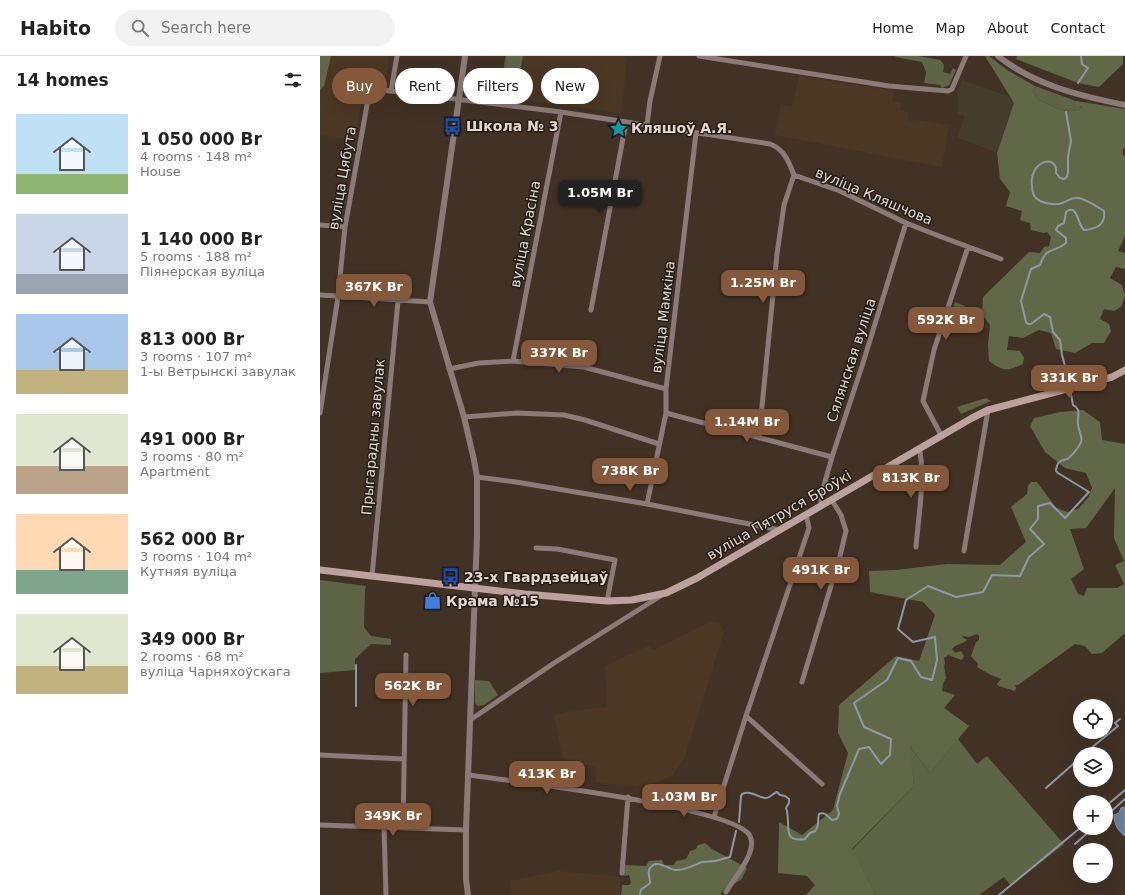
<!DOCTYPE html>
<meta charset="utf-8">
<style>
body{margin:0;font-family:"DejaVu Sans",sans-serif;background:#f2f2f2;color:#222;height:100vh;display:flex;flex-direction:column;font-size:15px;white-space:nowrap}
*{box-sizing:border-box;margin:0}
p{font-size:13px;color:#767676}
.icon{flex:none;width:22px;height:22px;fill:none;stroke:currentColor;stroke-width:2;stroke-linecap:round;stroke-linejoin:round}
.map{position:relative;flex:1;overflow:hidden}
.details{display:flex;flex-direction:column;background:#fff;width:320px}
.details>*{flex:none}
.hud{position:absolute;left:12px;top:12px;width:380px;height:36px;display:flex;gap:8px}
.tools{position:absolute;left:753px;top:643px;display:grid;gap:8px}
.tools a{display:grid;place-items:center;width:40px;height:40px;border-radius:50%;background:#fff;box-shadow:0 4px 16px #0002;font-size:20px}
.price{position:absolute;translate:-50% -34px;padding:0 9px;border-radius:8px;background:#85583b;color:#fff;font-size:13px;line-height:26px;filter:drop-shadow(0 1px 2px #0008)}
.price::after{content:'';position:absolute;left:50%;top:24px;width:12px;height:9px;margin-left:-6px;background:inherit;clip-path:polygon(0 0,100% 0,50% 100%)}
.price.active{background:#222;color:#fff}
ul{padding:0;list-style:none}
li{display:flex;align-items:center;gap:12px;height:100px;padding:0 16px}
li span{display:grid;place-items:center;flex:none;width:112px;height:80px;border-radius:0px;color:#555}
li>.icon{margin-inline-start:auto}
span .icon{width:48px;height:48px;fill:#fffc;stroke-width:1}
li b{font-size:17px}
h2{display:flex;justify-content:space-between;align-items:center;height:48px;padding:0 16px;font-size:17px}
.pill{padding:0 14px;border-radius:18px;background:#fff;box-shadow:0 4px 16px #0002;font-size:14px;line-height:36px}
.pill.active{background:#85583b;color:#fff}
header{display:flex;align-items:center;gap:24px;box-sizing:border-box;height:56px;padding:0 20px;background:#fff;border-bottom:1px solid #e0e0e0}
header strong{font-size:19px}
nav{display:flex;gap:22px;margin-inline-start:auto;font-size:14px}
.search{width:280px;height:36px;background:#f2f2f2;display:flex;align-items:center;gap:10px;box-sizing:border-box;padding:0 14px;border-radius:22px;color:#767676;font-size:15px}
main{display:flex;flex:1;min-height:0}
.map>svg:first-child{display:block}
.commercial{fill:#453d2c}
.built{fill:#4c3725}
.green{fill:#5e6446}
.forest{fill:#616848;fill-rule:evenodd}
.water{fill:#697e9a;stroke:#8d99aa}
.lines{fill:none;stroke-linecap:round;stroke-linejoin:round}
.stream{stroke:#8d99aa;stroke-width:2}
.minor{stroke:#8c7a79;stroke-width:5}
.tertiary{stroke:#8c7a79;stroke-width:6}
.secondary{stroke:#bda19e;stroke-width:7}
.labels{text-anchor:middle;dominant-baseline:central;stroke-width:3;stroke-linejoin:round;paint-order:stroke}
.poi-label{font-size:14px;font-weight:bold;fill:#e2d8d0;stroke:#231c16;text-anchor:start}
.street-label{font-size:14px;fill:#e2d8d0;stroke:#231c16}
</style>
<header>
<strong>Habito</strong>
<div class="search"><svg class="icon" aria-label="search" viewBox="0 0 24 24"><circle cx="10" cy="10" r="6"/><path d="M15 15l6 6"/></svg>Search here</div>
<nav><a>Home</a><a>Map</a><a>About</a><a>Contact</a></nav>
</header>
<main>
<section class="details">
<h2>14 homes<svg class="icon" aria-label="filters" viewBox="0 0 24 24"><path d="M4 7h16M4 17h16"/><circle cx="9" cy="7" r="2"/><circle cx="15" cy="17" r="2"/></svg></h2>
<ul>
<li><span style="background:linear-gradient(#bfe0f5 75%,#8fb573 0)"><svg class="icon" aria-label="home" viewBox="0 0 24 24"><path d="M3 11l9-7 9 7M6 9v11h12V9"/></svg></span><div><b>1 050 000 Br</b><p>4 rooms · 148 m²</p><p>House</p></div></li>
<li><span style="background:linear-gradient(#c9d6e8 75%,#9aa5b1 0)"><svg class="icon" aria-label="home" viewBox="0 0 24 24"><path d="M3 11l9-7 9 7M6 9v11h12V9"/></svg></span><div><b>1 140 000 Br</b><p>5 rooms · 188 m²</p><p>Піянерская вуліца</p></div></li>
<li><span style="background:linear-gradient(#a9c7e8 70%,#c2b280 0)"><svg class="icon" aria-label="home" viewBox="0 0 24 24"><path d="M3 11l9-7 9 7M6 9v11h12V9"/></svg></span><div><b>813 000 Br</b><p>3 rooms · 107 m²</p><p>1-ы Ветрынскі завулак</p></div></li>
<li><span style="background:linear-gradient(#dfe7d0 65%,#b9a48a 0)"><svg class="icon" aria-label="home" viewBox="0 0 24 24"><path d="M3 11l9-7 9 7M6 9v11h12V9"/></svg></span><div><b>491 000 Br</b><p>3 rooms · 80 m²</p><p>Apartment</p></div></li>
<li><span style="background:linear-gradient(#ffd9b3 70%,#7fa58c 0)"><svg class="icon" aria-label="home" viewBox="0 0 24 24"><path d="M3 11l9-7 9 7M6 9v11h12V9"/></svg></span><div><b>562 000 Br</b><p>3 rooms · 104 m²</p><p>Кутняя вуліца</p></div></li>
<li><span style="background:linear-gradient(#dfe7d0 65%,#c2b280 0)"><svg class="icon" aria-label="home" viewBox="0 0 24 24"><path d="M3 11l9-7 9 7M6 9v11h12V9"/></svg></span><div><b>349 000 Br</b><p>2 rooms · 68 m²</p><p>вуліца Чарняхоўскага</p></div></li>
</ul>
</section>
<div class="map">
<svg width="805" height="839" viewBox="0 0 805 839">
<rect width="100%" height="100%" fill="#423225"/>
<path class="commercial" d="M 642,24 L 696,43 L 677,97 L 637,81 L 645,60 L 637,58 L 639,49 L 637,38 Z"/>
<path class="built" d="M 7,0 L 69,0 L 65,30 L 50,27 L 43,33 L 36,84 L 0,79 L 0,29 Z
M 185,0 L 304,0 L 307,5 L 301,57 L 197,43 L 200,22 L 182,21 Z
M 479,20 L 574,35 L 572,45 L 581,47 L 580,54 L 589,56 L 588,65 L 596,64 L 629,69 L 622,111 L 455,79 L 461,48 L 472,51 Z
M 391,565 L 399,567 L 404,576 L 365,701 L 352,720 L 333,728 L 317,730 L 276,727 L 276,710 L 265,709 L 258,705 L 243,703 L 234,659 L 249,655 L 287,651 L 285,610 L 330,589 L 333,594 Z
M 238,815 L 300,821 L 300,839 L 191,839 L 190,825 Z"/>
<path class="green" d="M 186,0 L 203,0 L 200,17 L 183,15 Z
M 576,0 L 598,0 L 620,4 L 624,9 L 623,16 L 630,18 L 633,12 L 636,14 L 629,29 L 622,32 L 620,29 L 604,27 L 606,16 L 602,6 L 575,1 Z
M 715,30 L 756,45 L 754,47 L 763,52 C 746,60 733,50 717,43 L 713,35 Z
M 635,246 L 645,250 L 646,252 L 641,271 L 628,268 Z
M 666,342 L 671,345 L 641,358 L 637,351 Z
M 0,524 L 46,530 L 45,533 L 44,571 L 51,580 L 71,583 L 71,589 L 51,588 L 35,603 L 35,614 L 0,617 Z
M 155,624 L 169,625 L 178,639 L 164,649 L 158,650 L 155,647 Z
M 638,683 L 657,708 L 667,700 L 744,788 L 691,830 L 684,821 L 659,839 L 556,839 L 532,794 L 594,730 L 589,689 L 610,717 Z"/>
<path class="forest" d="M 0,0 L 11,0 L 4,30 L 0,34 Z
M 665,0 L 669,0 L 687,14 L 715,30 L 713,35 L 717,43 C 733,50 746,60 763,52 L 761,50 L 756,50 L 754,47 L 756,45 L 805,53 L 805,92 L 803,93 L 803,99 L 805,100 L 805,180 L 798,195 L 805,197 L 805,213 L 796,211 L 790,222 L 802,229 L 805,240 L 801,251 L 794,255 L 784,253 L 780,263 L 789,268 L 791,275 L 784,287 L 772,287 L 755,297 L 736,293 L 731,277 L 719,274 L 703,282 L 689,280 L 687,294 L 700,295 L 704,302 L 703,308 C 687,315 684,316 669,305 L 668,289 L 670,269 L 662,259 L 663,241 L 709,196 L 720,197 L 724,191 L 729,190 L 731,181 L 727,176 L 724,177 L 711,174 L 710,167 L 700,164 L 702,155 L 686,150 L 690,136 L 680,123 L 677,97 L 694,47 Z
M 697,0 L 803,0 L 803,8 L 779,31 L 758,27 L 696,3 Z
M 763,354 L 780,366 L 782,384 L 805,388 L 805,577 L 782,597 L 772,598 L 765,590 L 755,588 L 698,629 L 695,629 L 696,632 L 695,635 L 679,630 L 677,628 L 681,623 L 671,619 L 657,611 L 658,608 L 651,600 L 656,586 L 659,584 L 659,580 L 657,578 L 649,581 L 643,580 L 642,581 L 647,584 C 643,588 636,588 632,593 L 635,597 L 641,595 L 644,600 L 642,604 L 628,599 L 624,602 L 625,607 L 624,610 L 626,622 L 623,628 L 622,635 L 635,639 L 624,652 L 649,670 L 610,717 L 590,690 L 594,730 L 532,793 L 556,839 L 486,839 L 495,829 L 487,820 L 458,817 L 459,766 L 482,779 L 513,754 L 528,697 L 518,677 L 519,649 L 576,600 L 599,605 L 615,559 L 603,546 L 550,536 L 549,515 L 576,514 L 627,508 L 680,509 L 706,486 L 691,451 L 707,438 L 708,430 L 711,426 L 717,426 L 736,452 L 748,456 L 758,453 L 768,442 L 772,432 L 766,417 L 745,412 L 725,396 L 710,370 L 714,362 L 740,356 ZM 795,432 L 794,482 L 804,505 L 795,509 L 804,528 L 797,532 L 767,532 L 764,540 L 758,538 L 751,523 L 764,513 L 750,473 L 766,472 Z
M 385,787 L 392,793 L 427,812 L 421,824 L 405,832 L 400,839 L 301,839 L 302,829 L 309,829 L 311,827 L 309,819 L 305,820 L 303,818 L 305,809 L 326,810 L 329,805 L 342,804 L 344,809 L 354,809 L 356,805 L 366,803 L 370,795 L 376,793 L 378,789 Z"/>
<path class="water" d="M 805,751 L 805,780 C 798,775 794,768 794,759 L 799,757 L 801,752 Z"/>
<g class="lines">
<path class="stream" d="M 758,27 L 768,12 L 762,8 L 761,0
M 36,650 L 36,609
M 764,698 L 798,670 L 795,667 L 800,663
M 726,732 L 760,702
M 786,750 L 805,734
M 786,760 L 805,743
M 419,766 L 421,740 L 422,738 C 431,734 437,741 445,742 C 449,743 453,737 457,736 L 460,739 L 465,740 L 469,743 L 469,747 L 466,752 C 472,767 460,787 485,783 L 490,777 L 495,775 C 500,770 497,764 499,758 C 505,755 508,761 512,764 L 517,763 L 519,758 L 517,750 L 520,738 L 539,693 L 549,691 L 561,708 L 570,699 L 571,683 L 544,671 L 534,647 L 567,624 L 578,602 L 591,605 L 601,621 L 612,624 L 617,604 L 615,581 L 593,586 L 578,573 L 586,544 L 608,530 L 636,541 L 663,536 L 672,519 L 700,520 L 709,501 L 724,488 L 710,473 L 718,463 L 718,450 L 730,447 L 745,462 L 769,436 L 738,417 L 736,415 C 737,406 739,405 747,403 C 751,401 759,391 761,386 C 763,380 758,374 758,368 C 757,359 762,354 753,349 L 748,321 L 742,299 L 740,284 L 733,276 L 730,261 L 724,258 L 711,268 L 708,268 L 706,266 L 701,245 L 711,213 L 720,209 C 727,189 735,197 746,187 L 746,182 L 736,174 L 738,170 L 744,167 L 746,156 L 749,154 L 753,154 C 759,159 758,168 764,174 C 775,173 786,170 784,155 C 777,151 768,144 759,142 C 752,140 749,145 742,147 C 735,150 721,147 716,142 C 713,139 712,134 712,130 C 708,106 738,96 736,117 L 740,122 L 744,123 L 747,121 L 748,117 L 748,100 L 751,85 L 746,56
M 755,788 L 773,772
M 320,839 C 320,831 325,832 330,827 C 330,821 326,814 332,810 C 338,804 348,813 355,814 C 365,815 374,809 382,806 C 386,805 391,806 395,805 C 400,804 405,802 410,801 L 416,775
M 679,839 L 760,772"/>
<path class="minor" d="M 379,0 L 569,30 L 628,35 L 632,33 L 646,0
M 71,35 L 77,0
M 327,69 L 330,45 L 340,0
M 0,169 L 25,171
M 0,239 L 110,246
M 271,254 L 306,66
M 193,305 L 241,56
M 129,313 L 159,307 L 193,305 L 264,311 L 346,333
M 0,357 L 18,241 L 25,171 L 49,38 L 50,35 L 54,33 L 241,56 L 450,88 C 464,93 469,106 474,119 L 520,135 L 586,167 L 619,180 L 681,203
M 346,357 L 512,401
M 144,361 L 197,357 L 244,359 L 265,364 L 339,388
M 621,379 L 603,345 L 614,294 L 648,191
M 439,381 L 457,198 L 464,149 L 474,119
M 157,421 L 196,426 L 327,448 L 460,474
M 327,448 L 346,357 L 346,333 L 376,77
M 501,449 L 501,440 L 512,401 L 543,307 L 586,167
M 596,491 C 598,464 606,418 599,392
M 216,492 L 237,493 L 295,504 L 287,545
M 644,495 L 668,354
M 52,520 L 78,245
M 482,626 L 520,500 L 526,475 L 521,459 L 511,443
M 426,660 L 502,728
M 150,664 L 234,607 L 342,539
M 0,699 L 84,703
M 149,719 C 190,725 416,751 430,780 C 438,796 414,822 406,836
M 394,761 L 426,660 L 489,472 L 486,458
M 0,769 L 146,774
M 64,772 L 66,839
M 83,772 L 86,599
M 302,817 L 308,741"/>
<path class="tertiary" d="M 145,0 L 110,246 L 144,361 L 154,404 L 157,421 L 157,480 L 146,774 L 146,823 L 148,839
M 678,0 C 714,29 760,40 805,49"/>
<path class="secondary" d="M 0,514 L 205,538 L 287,545 L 312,544 L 346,537 L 377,522 L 652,362 L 668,354 L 792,321 L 805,314"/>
</g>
<defs>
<symbol id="bus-bare" viewBox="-9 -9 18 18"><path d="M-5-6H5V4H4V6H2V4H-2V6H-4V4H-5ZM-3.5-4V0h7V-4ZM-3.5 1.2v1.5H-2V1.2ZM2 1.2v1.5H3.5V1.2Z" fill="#1a4fb4" stroke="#231c16" stroke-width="2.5" paint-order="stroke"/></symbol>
<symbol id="sight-bare" viewBox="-9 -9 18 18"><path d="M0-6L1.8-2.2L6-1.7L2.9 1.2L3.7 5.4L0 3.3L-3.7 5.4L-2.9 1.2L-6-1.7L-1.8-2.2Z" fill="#0f9aa8" stroke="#231c16" stroke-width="2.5" paint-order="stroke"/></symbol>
<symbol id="shop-bare" viewBox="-9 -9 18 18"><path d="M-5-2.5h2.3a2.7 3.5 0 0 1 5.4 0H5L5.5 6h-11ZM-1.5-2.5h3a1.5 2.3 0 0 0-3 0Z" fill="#3f7fe0" stroke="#231c16" stroke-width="2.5" paint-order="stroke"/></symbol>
</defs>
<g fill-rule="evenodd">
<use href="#bus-bare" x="120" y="58" width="25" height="25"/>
<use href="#sight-bare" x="286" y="60" width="25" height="25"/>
<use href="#bus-bare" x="118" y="508" width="25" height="25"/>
<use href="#shop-bare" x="100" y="532" width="25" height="25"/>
</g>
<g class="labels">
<g class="poi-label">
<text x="146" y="70">Школа № 3</text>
<text x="311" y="72">Кляшоў А.Я.</text>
<text x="144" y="521">23-х Гвардзейцаў</text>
<text x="126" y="545">Крама №15</text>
</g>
<g class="street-label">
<text transform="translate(22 122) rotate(-80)">вуліца Цябута</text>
<text transform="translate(554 140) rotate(23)">вуліца Кляшчова</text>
<text transform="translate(205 178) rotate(-79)">вуліца Красіна</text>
<text transform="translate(343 261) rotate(-83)">вуліца Мамкіна</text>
<text transform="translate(531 304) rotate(-72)">Сялянская вуліца</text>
<text transform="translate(53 381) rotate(-85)">Прыгарадны завулак</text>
<text transform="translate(459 459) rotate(-30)">вуліца Пятруся Броўкі</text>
</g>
</g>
</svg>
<div class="tools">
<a><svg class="icon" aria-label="locate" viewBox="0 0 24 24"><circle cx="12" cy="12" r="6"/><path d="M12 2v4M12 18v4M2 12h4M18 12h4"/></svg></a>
<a><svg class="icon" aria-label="layers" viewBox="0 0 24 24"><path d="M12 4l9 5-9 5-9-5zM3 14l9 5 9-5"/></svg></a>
<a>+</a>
<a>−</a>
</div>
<b class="price active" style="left:280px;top:158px">1.05M Br</b>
<b class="price" style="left:443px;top:248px">1.25M Br</b>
<b class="price" style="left:54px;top:252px">367K Br</b>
<b class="price" style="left:626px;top:285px">592K Br</b>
<b class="price" style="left:239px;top:318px">337K Br</b>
<b class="price" style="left:749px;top:343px">331K Br</b>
<b class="price" style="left:427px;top:387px">1.14M Br</b>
<b class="price" style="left:310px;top:436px">738K Br</b>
<b class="price" style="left:591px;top:443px">813K Br</b>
<b class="price" style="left:501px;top:535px">491K Br</b>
<b class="price" style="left:93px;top:651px">562K Br</b>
<b class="price" style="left:227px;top:739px">413K Br</b>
<b class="price" style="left:364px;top:762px">1.03M Br</b>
<b class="price" style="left:73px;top:781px">349K Br</b>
<div class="hud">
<a class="pill active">Buy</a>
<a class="pill">Rent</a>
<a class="pill">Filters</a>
<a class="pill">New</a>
</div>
</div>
</main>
